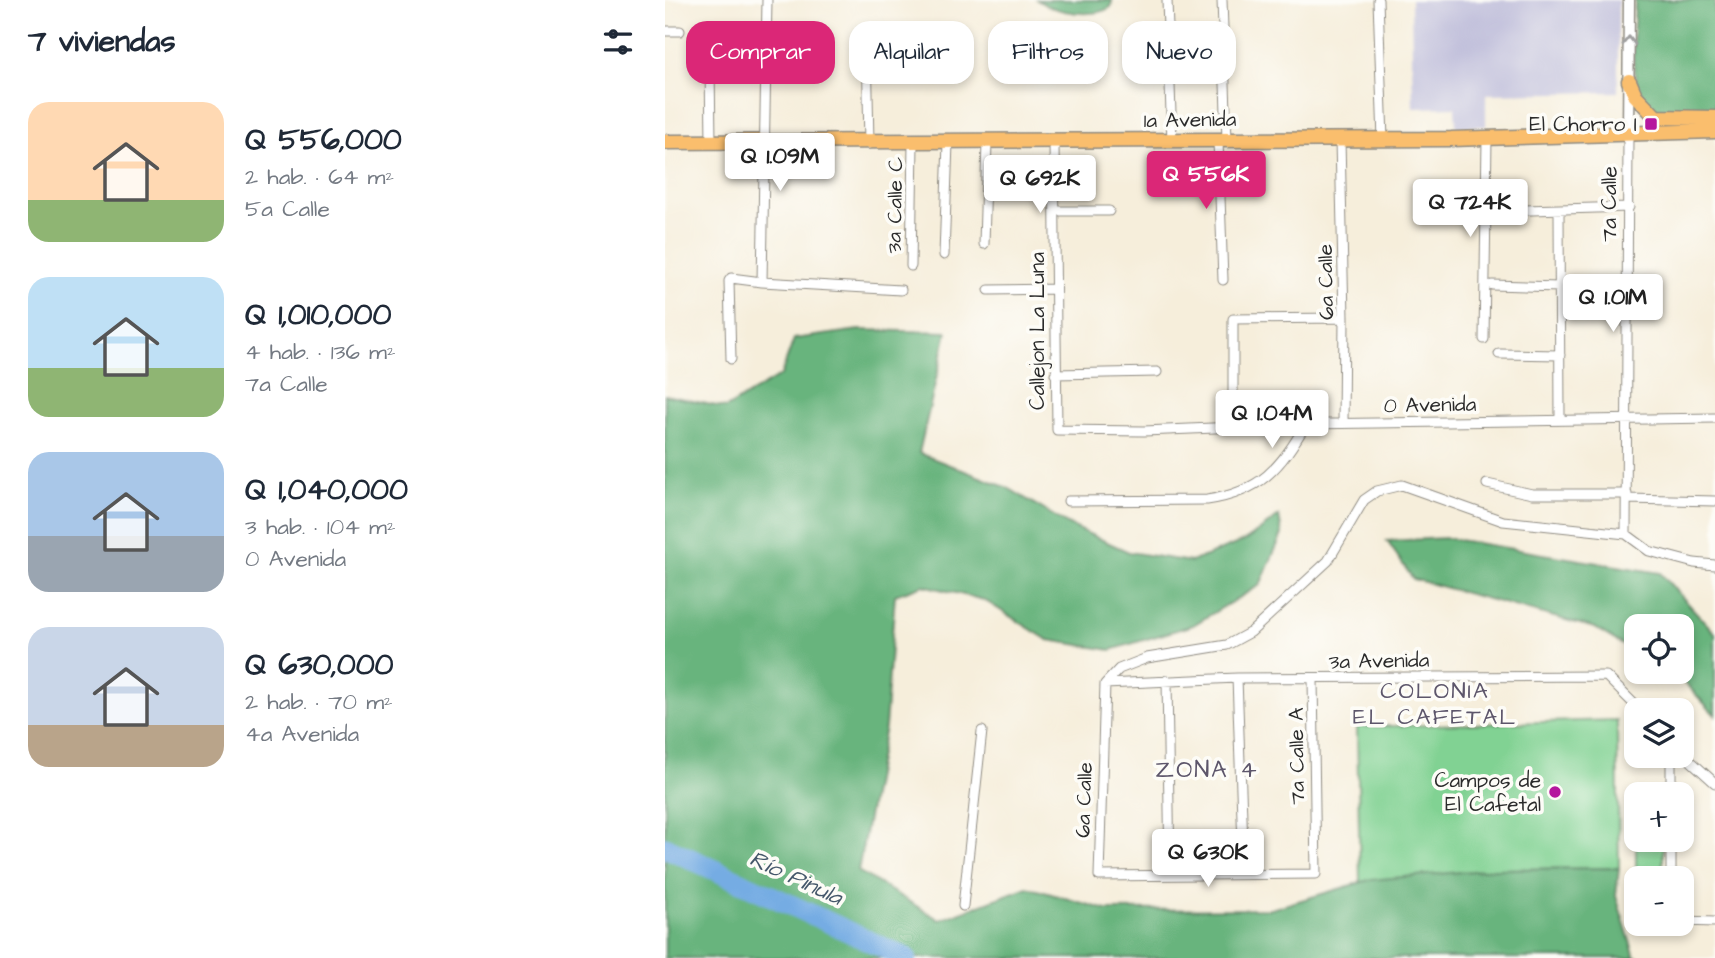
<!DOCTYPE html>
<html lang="es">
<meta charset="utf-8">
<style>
body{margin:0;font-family:"Architects Daughter",sans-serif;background:#f6f6f7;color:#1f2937;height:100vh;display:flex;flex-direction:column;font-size:26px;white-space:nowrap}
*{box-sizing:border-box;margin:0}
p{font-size:23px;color:#747a83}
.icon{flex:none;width:38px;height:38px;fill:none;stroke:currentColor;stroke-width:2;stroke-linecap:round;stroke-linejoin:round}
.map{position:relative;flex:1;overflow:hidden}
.drawer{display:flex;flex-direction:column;background:#fff;width:665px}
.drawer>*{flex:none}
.banner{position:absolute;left:21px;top:21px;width:665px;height:63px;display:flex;gap:14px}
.fabs{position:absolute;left:959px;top:614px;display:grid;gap:14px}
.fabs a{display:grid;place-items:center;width:70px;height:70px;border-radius:14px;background:#fff;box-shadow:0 4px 10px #0003;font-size:35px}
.price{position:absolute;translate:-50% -60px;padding:0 16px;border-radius:7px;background:#fff;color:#222;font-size:23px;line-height:46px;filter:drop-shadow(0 2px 4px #0008)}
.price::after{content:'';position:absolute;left:50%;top:42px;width:21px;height:16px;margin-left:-10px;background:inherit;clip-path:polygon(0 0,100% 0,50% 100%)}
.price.current{background:#db2777;color:#fff}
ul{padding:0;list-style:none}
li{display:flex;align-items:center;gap:21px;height:175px;padding:0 28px}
li span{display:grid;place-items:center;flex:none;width:196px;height:140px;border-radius:21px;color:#555}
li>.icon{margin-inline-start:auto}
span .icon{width:84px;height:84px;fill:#fffc;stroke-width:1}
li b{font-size:30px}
h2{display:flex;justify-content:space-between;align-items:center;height:84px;padding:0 28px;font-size:30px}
.tag{padding:0 24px;border-radius:21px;background:#fff;box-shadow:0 4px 10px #0003;font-size:24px;line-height:63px}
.tag.current{background:#db2777;color:#fff}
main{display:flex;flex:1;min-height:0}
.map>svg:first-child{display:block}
.industrial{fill:#c2c1dc}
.green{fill:#81d293;stroke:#567e5f;stroke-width:2}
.forest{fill:#68b47d;stroke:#4a7054;stroke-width:2}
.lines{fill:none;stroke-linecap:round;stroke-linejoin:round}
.river{stroke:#74ace3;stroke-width:21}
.minor-casing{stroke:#908c83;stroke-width:11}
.tertiary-casing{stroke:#908c83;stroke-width:13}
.primary-casing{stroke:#908c83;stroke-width:17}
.minor{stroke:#fff;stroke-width:9}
.tertiary{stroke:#fff;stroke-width:10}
.primary{stroke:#fabe6d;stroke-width:14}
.oneway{stroke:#a0a0a0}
.poi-dot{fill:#b5179e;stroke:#fdfcf7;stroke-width:2.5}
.labels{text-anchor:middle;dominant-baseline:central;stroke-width:7;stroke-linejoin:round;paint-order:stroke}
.street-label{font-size:21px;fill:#2b2b2b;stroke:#fdfcf7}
.poi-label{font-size:21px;fill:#2b2b2b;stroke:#fdfcf7;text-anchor:end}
.neighbourhood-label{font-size:23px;letter-spacing:2px;fill:#5d566b;stroke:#fdfcf7}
.water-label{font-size:23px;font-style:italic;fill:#45586b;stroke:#fdfcf7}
.quarter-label{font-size:24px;letter-spacing:2px;fill:#5d566b;stroke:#fdfcf7}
</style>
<main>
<section class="drawer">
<h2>7 viviendas<svg class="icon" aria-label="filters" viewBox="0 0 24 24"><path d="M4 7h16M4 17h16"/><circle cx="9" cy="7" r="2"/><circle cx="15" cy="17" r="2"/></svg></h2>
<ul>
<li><span style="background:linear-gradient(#ffd9b3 70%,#8fb573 0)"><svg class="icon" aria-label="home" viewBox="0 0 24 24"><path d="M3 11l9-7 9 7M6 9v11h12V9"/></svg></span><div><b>Q 556,000</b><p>2 hab. · 64 m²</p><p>5a Calle</p></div></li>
<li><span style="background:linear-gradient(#bfe0f5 65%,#8fb573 0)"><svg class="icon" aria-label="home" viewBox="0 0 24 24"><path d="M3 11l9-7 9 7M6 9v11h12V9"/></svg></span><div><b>Q 1,010,000</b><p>4 hab. · 136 m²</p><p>7a Calle</p></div></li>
<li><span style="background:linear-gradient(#a9c7e8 60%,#9aa5b1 0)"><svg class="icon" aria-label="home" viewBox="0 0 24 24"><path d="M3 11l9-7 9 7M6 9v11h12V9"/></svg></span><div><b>Q 1,040,000</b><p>3 hab. · 104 m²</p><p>0 Avenida</p></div></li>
<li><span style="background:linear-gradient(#c9d6e8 70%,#b9a48a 0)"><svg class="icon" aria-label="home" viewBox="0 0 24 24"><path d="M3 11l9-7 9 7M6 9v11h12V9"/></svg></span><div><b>Q 630,000</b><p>2 hab. · 70 m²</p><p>4a Avenida</p></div></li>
</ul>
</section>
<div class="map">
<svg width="1050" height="958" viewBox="0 0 1050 958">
<rect width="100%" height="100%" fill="#fdfcf7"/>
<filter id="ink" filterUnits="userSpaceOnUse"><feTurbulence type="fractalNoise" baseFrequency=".0143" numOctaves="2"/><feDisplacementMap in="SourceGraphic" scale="14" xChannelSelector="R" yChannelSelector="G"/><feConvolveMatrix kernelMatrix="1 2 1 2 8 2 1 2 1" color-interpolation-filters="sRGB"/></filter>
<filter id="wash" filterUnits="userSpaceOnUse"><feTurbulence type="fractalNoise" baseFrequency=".00686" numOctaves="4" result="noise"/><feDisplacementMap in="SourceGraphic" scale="28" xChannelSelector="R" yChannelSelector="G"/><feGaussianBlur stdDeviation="1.57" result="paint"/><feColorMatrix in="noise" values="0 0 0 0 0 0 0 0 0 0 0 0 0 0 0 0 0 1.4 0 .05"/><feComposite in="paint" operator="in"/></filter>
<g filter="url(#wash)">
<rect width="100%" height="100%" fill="#f6eedb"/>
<path class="industrial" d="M 746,0 L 953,0 L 953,92 L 821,94 L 821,126 L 791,127 L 790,107 L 748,108 Z"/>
<path class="green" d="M 952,720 L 954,868 L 831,869 L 695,882 L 692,727 Z
M 998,844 L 998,878 L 971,878 L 971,900 L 971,846 Z"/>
<path class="forest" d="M 372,0 L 447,0 L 446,7 C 428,19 389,12 372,0 Z
M 970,0 L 1050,0 L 1050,116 C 1037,115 1005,117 995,112 C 957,95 970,32 970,0 Z
M 194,330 L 282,332 L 254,453 L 343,488 L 404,525 L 464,552 L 526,562 L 581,540 L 614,516 L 617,534 L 595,585 L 528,625 L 446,650 L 383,640 L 319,600 L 258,585 L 230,595 L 220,727 L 193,871 L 275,920 L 362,887 L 442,910 L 606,909 L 704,880 L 831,869 L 954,868 L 951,896 L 970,957 L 974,958 L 0,958 L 0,395 L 61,408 L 116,375 L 129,339 Z
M 781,538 L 995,573 L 1050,633 L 1050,715 L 1020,683 L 1002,672 L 1017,672 L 1017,626 L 971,626 L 971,653 L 930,628 L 748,579 L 722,541 Z"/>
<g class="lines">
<path class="river" d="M 0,847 L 241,958"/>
</g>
</g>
<g filter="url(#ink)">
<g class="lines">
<defs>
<path id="minor" d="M 502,0 L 507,142
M 557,0 L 562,140
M 713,0 L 718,140
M 0,31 L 15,31
M 202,43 L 204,144
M 45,67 L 46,142
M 675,140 L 679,318 L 678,423
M 389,141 L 392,430 L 479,431 L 641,424 L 1050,418
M 553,141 L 558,280
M 894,210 L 895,420
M 390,211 L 444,211
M 830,211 L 964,207
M 319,244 L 322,143
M 279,255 L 283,143
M 246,266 L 248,143
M 97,282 L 236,290
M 827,285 L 894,287
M 324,290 L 390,289
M 819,339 L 822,139
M 834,354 L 895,355
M 66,359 L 64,281 L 66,278 L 97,282 L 102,0
M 390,374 L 492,372
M 568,427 L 568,319 L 679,318
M 822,484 L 867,494 L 962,494
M 962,499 L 1050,501
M 403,501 L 542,500 C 596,492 615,468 641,424
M 961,534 L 963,134
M 572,678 L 579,874
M 502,680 L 505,874
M 440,684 L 454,669 L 482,658 L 562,645 L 586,632 L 663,561 L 699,500 L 712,491 L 737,485 L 838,521 L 961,534 L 984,551 L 1029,563 L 1050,565
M 440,684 L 434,876 L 651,874 L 648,679
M 440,684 L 572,678 L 941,676 L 975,710
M 1017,753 L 1050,783
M 1006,794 L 1006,756
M 1006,878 L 1006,840
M 298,906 L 317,731
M 1017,921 L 1050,922"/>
<path id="tertiary" d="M 963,134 L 964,0"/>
<path id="primary" d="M 964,81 L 970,95 L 991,117 L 1050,118
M 0,142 L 786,139 L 1050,131"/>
</defs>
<use href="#minor" class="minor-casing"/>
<use href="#tertiary" class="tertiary-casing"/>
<use href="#primary" class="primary-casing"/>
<use href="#minor" class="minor"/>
<use href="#tertiary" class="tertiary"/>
<use href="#primary" class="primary"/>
</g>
<defs><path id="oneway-chevron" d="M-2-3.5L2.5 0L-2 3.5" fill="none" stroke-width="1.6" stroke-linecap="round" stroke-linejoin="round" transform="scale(1.75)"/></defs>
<use class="oneway" href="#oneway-chevron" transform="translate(964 41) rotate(-90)"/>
</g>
<g class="poi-dot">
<rect x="979" y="117" width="14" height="14" rx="3.5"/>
<circle cx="890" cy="792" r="7"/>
</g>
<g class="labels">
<g class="street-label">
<text transform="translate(525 120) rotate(-1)">1a Avenida</text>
<text transform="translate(944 204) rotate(-90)">7a Calle</text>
<text transform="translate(230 205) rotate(-89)">3a Calle C</text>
<text transform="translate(661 282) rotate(-91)">6a Calle</text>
<text transform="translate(372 331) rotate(-90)">Callejon La Luna</text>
<text transform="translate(765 405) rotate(-1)">0 Avenida</text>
<text transform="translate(714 661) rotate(-1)">3a Avenida</text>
<text transform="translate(632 756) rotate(-91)">7a Calle A</text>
<text transform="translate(419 800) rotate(-88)">6a Calle</text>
</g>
<g class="poi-label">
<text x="972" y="124">El Chorro I</text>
<text x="876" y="780">Campos de<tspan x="876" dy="24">El Cafetal</tspan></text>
</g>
<g class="neighbourhood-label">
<text x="770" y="691">COLONIA<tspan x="770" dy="26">EL CAFETAL</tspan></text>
</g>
<g class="water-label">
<text transform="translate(131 878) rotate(25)">Río Pinula</text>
</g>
<g class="quarter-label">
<text x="542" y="770">ZONA 4</text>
</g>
</g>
</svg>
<div class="fabs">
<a><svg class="icon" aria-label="locate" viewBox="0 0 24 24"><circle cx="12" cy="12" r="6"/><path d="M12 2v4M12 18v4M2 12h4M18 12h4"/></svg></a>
<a><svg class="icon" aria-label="layers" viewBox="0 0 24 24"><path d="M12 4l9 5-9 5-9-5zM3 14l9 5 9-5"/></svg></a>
<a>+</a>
<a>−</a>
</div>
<b class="price" style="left:115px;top:193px">Q 1.09M</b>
<b class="price current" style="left:541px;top:211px">Q 556K</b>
<b class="price" style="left:375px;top:215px">Q 692K</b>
<b class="price" style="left:805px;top:239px">Q 724K</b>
<b class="price" style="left:948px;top:334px">Q 1.01M</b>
<b class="price" style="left:607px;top:450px">Q 1.04M</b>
<b class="price" style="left:543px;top:889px">Q 630K</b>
<div class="banner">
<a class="tag current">Comprar</a>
<a class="tag">Alquilar</a>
<a class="tag">Filtros</a>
<a class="tag">Nuevo</a>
</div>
</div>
</main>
